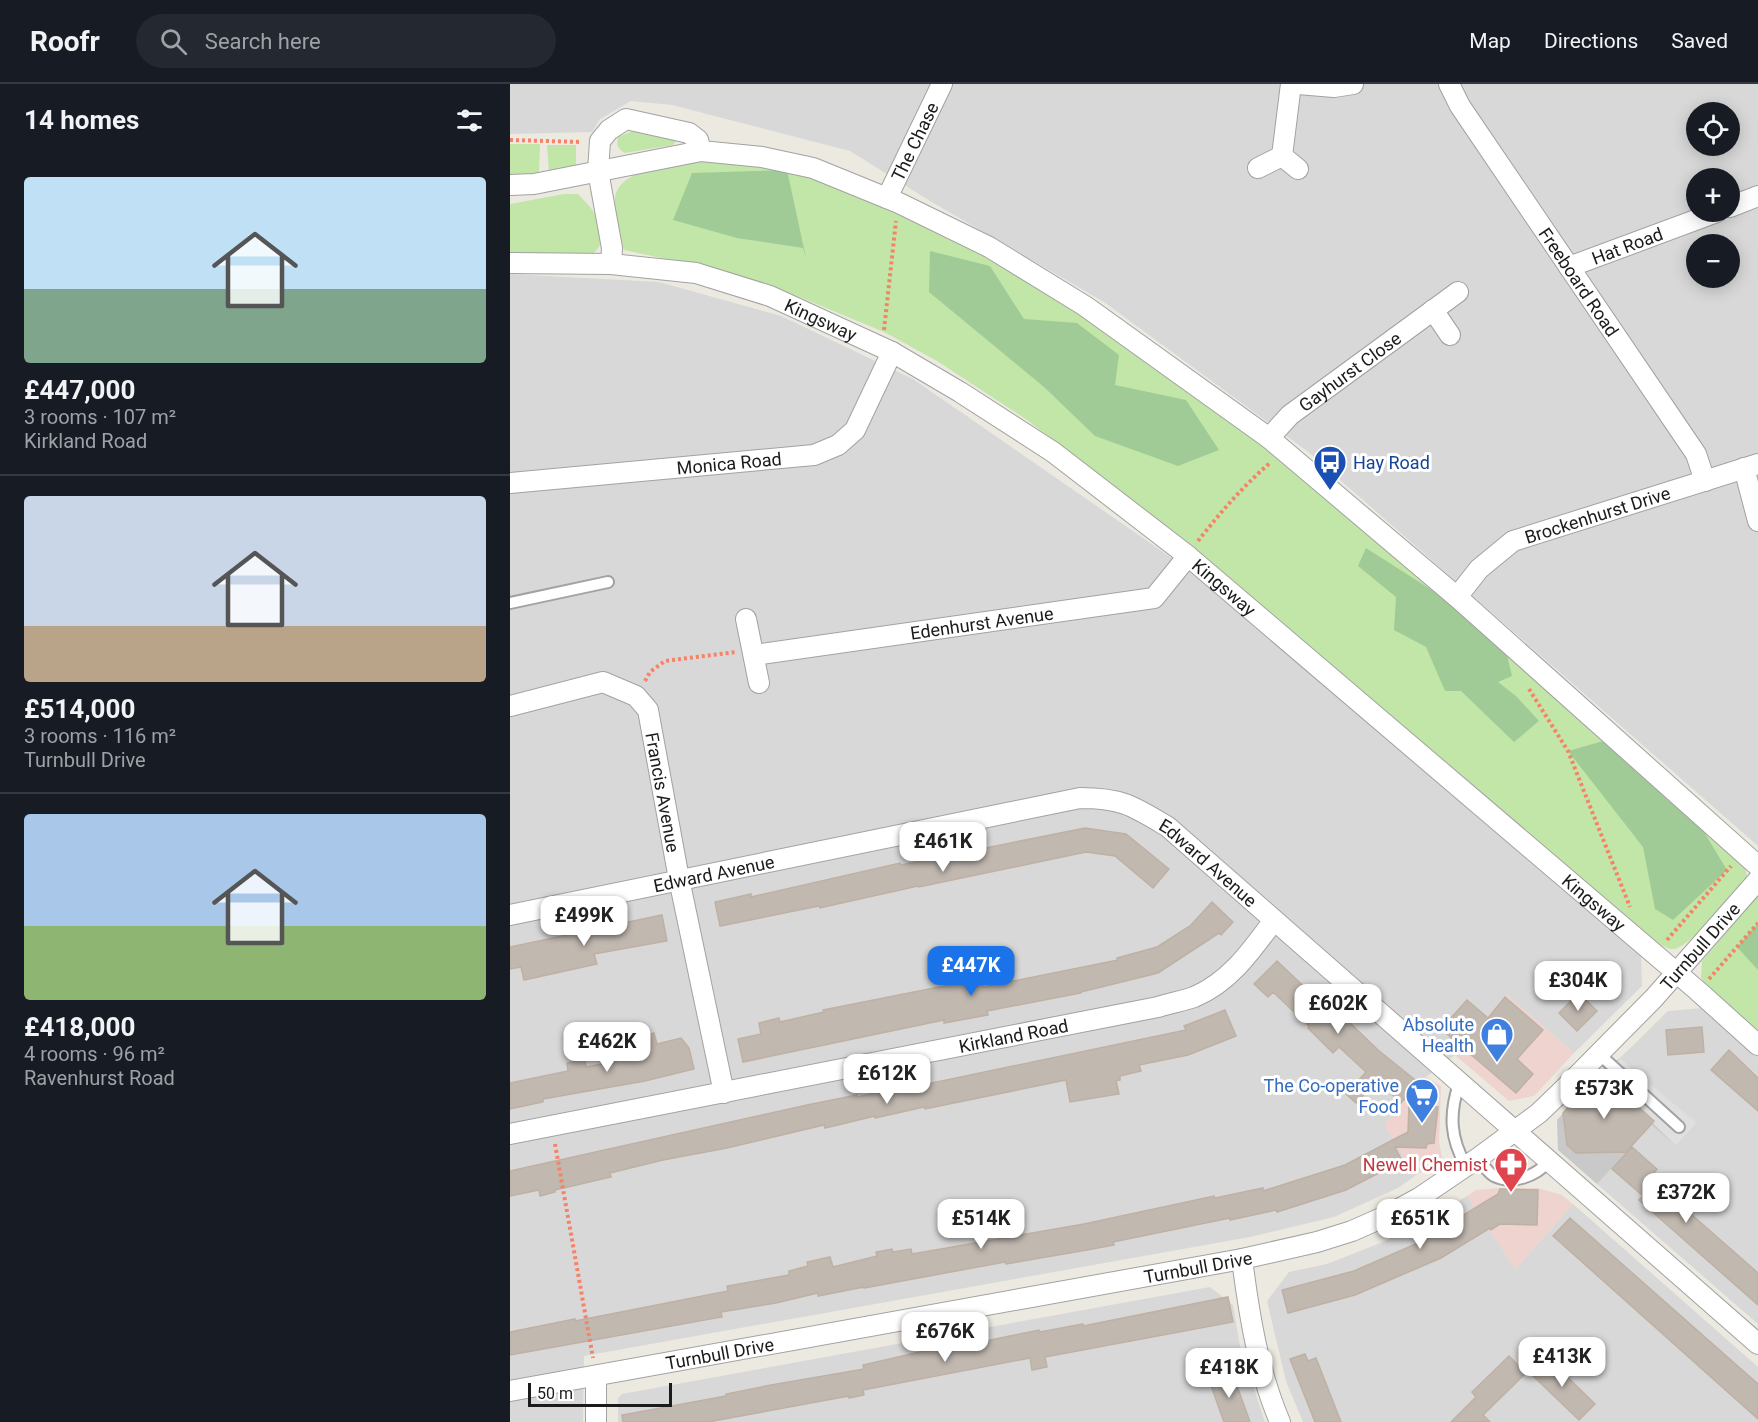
<!DOCTYPE html>
<meta charset="utf-8">
<style>
body{margin:0;font-family:Roboto,sans-serif;background:#242831;color:#f1f3f6;height:100vh;display:flex;flex-direction:column;font-size:22px;white-space:nowrap}
*{box-sizing:border-box;margin:0}
p{font-size:20px;color:#9ea1a6}
.icon{flex:none;width:33px;height:33px;fill:none;stroke:currentColor;stroke-width:2;stroke-linecap:round;stroke-linejoin:round}
.map{position:relative;flex:1;overflow:hidden}
.details{display:flex;flex-direction:column;background:#171b24;width:510px}
.details>*{flex:none}
.buttons{position:absolute;left:1176px;top:18px;display:grid;gap:12px}
.buttons a{display:grid;place-items:center;width:54px;height:54px;border-radius:50%;background:#171b24;box-shadow:0 3px 15px #0003;font-size:30px}
.scale{position:absolute;left:18px;bottom:15px;width:144px;box-sizing:border-box;padding-left:6px;border:3px solid #1b1b1b;border-top:0;font-size:16px;line-height:21px;white-space:nowrap;color:#1b1b1b;-webkit-text-stroke:4px #fff;paint-order:stroke}
.price{position:absolute;translate:-50% -51px;padding:0 14px;border-radius:12px;background:#fff;color:#222;font-size:20px;line-height:39px;filter:drop-shadow(0 2px 3px #0008)}
.price::after{content:'';position:absolute;left:50%;top:36px;width:18px;height:14px;margin-left:-9px;background:inherit;clip-path:polygon(0 0,100% 0,50% 100%)}
.price.current{background:#1a73e8;color:#fff}
ul{padding:0;list-style:none}
li{display:grid;align-content:center;gap:12px;height:318px;padding:0 24px}
li+li{border-top:2px solid #363941}
li span{display:grid;place-items:center;height:186px;border-radius:6px;color:#555}
li>.icon{margin-inline-start:auto}
span .icon{width:108px;height:108px;fill:#fffc;stroke-width:1}
li b{font-size:26px}
h2{display:flex;justify-content:space-between;align-items:center;height:72px;padding:0 24px;font-size:26px}
header{display:flex;align-items:center;gap:36px;box-sizing:border-box;height:84px;padding:0 30px;background:#171b24;border-bottom:2px solid #363941}
header strong{font-size:28px}
nav{display:flex;gap:33px;margin-inline-start:auto;font-size:21px}
.search{width:420px;height:54px;background:#242831;display:flex;align-items:center;gap:15px;box-sizing:border-box;padding:0 21px;border-radius:33px;color:#9ea1a6;font-size:22px}
main{display:flex;flex:1;min-height:0}
.map>svg:first-child{display:block}
.residential{fill:#d9d8d8;fill-rule:evenodd}
.commercial{fill:#eed3cf}
.religious{fill:#c9c9c9}
.grass{fill:#c1e6a7}
.forest{fill:#a1cb96}
.parking{fill:#dfdfdf}
.building{fill:#c1b8b0;stroke:#beb1a3;stroke-width:1.5}
.lines{fill:none;stroke-linecap:round;stroke-linejoin:round}
.lane-casing{stroke:#a2a2a2;stroke-width:14}
.street-casing{stroke:#a2a2a2;stroke-width:22}
.path{stroke:#f68268;stroke-width:4;stroke-dasharray:3 3;stroke-linecap:butt}
.lane{stroke:#fff;stroke-width:10}
.street{stroke:#fff;stroke-width:20}
.labels{text-anchor:middle;dominant-baseline:central;stroke-width:6;stroke-linejoin:round;paint-order:stroke}
.street-label{font-size:18px;fill:#1b1b1b;stroke:#fff}
.transit-label{font-size:18px;fill:#164399;stroke:#fff;text-anchor:start}
.shop-label{font-size:18px;fill:#366cbe;stroke:#fff;text-anchor:end}
.health-label{font-size:18px;fill:#be3a42;stroke:#fff;text-anchor:end}
</style>
<header>
<strong>Roofr</strong>
<div class="search"><svg class="icon" aria-label="search" viewBox="0 0 24 24"><circle cx="10" cy="10" r="6"/><path d="M15 15l6 6"/></svg>Search here</div>
<nav><a>Map</a><a>Directions</a><a>Saved</a></nav>
</header>
<main>
<section class="details">
<h2>14 homes<svg class="icon" aria-label="filters" viewBox="0 0 24 24"><path d="M4 7h16M4 17h16"/><circle cx="9" cy="7" r="2"/><circle cx="15" cy="17" r="2"/></svg></h2>
<ul>
<li><span style="background:linear-gradient(#bfe0f5 60%,#7fa58c 0)"><svg class="icon" aria-label="home" viewBox="0 0 24 24"><path d="M3 11l9-7 9 7M6 9v11h12V9"/></svg></span><div><b>£447,000</b><p>3 rooms · 107 m²</p><p>Kirkland Road</p></div></li>
<li><span style="background:linear-gradient(#c9d6e8 70%,#b9a48a 0)"><svg class="icon" aria-label="home" viewBox="0 0 24 24"><path d="M3 11l9-7 9 7M6 9v11h12V9"/></svg></span><div><b>£514,000</b><p>3 rooms · 116 m²</p><p>Turnbull Drive</p></div></li>
<li><span style="background:linear-gradient(#a9c7e8 60%,#8fb573 0)"><svg class="icon" aria-label="home" viewBox="0 0 24 24"><path d="M3 11l9-7 9 7M6 9v11h12V9"/></svg></span><div><b>£418,000</b><p>4 rooms · 96 m²</p><p>Ravenhurst Road</p></div></li>
</ul>
</section>
<div class="map">
<svg width="1248" height="1338" viewBox="0 0 1248 1338">
<rect width="100%" height="100%" fill="#ece9e1"/>
<path class="residential" d="M 0,0 L 1248,0 L 1248,762 L 797,367 L 594,218 L 420,117 L 340,67 L 162,21 L 121,17 L 90,35 L 82,48 L 0,50 ZM 1186,28 L 1220,28 L 1220,62 L 1186,62 ZM 1186,94 L 1220,94 L 1220,128 L 1186,128 ZM 1186,160 L 1220,160 L 1220,194 L 1186,194 Z
M 0,190 L 149,198 L 271,232 L 403,295 L 672,481 L 1131,870 L 1132,902 L 1064,969 L 997,911 L 945,971 L 916,993 L 875,1039 L 905,1092 L 888,1104 L 824,1133 L 740,1153 L 74,1272 L 73,1338 L 0,1338 Z
M 1194,924 L 1248,973 L 1248,1240 L 1087,1100 L 1142,1041 L 1186,1039 L 1110,974 L 1158,927 Z
M 957,1112 L 1006,1184 L 1063,1120 L 1248,1283 L 1248,1338 L 793,1338 L 776,1297 L 757,1217 L 779,1188 L 817,1180 L 873,1158 L 909,1141 Z
M 700,1203 L 723,1221 L 730,1262 L 755,1338 L 108,1338 L 108,1314 L 112,1310 Z"/>
<path class="commercial" d="M 996,910 L 1064,969 L 1024,1012 L 999,1017 L 945,971 Z
M 916,993 L 931,1002 L 929,1058 L 932,1074 L 905,1092 L 874,1040 Z
M 990,1104 L 1028,1104 L 1052,1111 L 1063,1120 L 1005,1185 L 957,1112 L 966,1106 Z"/>
<path class="religious" d="M 1110,974 L 1186,1040 L 1166,1062 L 1142,1041 L 1087,1100 L 1048,1066 L 1047,1036 L 1090,988 Z"/>
<path class="grass" d="M 123,47 L 160,52 L 166,54 L 166,57 L 163,61 L 115,69 C 108,65 106,61 108,53 Z
M 0,60 L 30,60 L 29,90 L 0,92 Z
M 37,61 L 66,61 L 66,82 L 39,89 Z
M 185,77 L 233,78 L 299,90 L 378,121 L 469,167 L 579,232 L 673,296 L 846,433 L 1234,780 L 1237,792 L 1232,801 C 1220,814 1177,867 1162,865 C 1150,864 1136,849 1127,842 L 684,463 L 517,336 L 427,277 L 374,248 L 292,214 L 212,187 L 114,166 C 111,153 104,127 105,115 C 107,85 162,81 185,77 Z
M 54,110 L 68,110 C 85,127 106,152 81,171 L 0,169 L 0,120 Z
M 1248,811 L 1248,951 L 1196,904 L 1191,893 L 1192,877 Z"/>
<path class="forest" d="M 277,86 L 296,174 L 293,164 L 227,154 L 163,136 L 182,89 Z
M 420,167 L 480,182 L 514,235 L 567,239 L 609,271 L 605,301 L 676,316 L 709,366 L 668,382 L 585,352 L 534,303 L 419,208 Z
M 856,464 L 953,526 L 996,567 L 1002,592 L 988,598 L 1006,612 L 1029,637 L 1004,658 L 951,607 L 935,607 L 916,563 L 884,546 L 886,513 L 848,482 Z
M 1097,656 L 1188,738 L 1217,786 L 1163,836 L 1145,825 L 1133,763 L 1058,667 Z
M 1248,839 L 1248,886 L 1227,863 Z"/>
<path class="parking" d="M 1110,974 L 1186,1040 L 1166,1062 L 1097,994 Z"/>
<path class="building" d="M 575,744 L 616,750 L 659,785 L 643,804 L 605,772 L 576,768 L 409,803 L 408,802 L 310,824 L 309,822 L 210,842 L 205,818 L 241,810 L 241,813 L 390,779 L 391,781 Z
M 702,818 L 723,838 L 711,851 L 709,849 L 648,889 L 571,908 L 571,909 L 477,927 L 478,931 L 434,939 L 434,936 L 233,978 L 228,955 L 251,950 L 249,939 L 269,934 L 270,938 L 314,928 L 313,926 L 424,904 L 472,895 L 473,903 L 608,876 L 607,874 L 647,863 L 680,842 Z
M 152,831 L 157,857 L 84,870 L 87,880 L 14,896 L 11,883 L 0,885 L 0,863 Z
M 767,877 L 803,911 L 836,938 L 837,936 L 868,966 L 909,999 L 891,1019 L 867,997 L 846,1019 L 836,1010 L 856,988 L 829,963 L 823,969 L 798,944 L 799,942 L 763,908 L 758,913 L 744,900 Z
M 1069,909 L 1087,927 L 1067,947 L 1049,929 Z
M 995,913 L 1033,946 L 1007,975 L 1023,990 L 1006,1009 L 931,945 L 957,916 L 978,934 Z
M 715,926 L 726,952 L 678,971 L 629,981 L 631,987 L 610,992 L 610,996 L 606,997 L 609,1010 L 560,1018 L 556,996 L 415,1025 L 414,1023 L 365,1034 L 365,1032 L 315,1044 L 314,1041 L 217,1064 L 153,1076 L 100,1089 L 101,1093 L 45,1106 L 45,1108 L 30,1112 L 29,1106 L 0,1112 L 0,1087 L 297,1021 L 347,1011 L 347,1013 L 398,1002 L 398,1004 L 676,946 L 674,942 Z
M 1192,943 L 1194,968 L 1158,971 L 1156,946 Z
M 144,949 L 147,960 L 171,954 L 179,964 L 184,985 L 135,997 L 33,1015 L 33,1018 L 0,1025 L 0,999 L 58,987 L 57,979 L 75,975 L 76,983 L 129,973 L 124,954 Z
M 1219,966 L 1248,994 L 1248,1027 L 1201,986 Z
M 1090,988 L 1144,1037 L 1116,1068 L 1066,1069 L 1057,1061 L 1053,1029 Z
M 899,1021 L 928,1023 L 924,1059 L 917,1060 L 916,1064 L 885,1063 L 892,1077 L 836,1106 L 767,1128 L 766,1126 L 720,1136 L 720,1134 L 603,1158 L 604,1161 L 577,1166 L 496,1180 L 495,1178 L 354,1204 L 354,1203 L 308,1212 L 308,1209 L 266,1219 L 211,1228 L 212,1233 L 0,1271 L 0,1248 L 65,1235 L 65,1237 L 218,1207 L 217,1202 L 279,1191 L 279,1187 L 298,1182 L 297,1178 L 320,1173 L 323,1183 L 367,1172 L 366,1168 L 382,1165 L 383,1168 L 401,1165 L 402,1170 L 574,1140 L 704,1112 L 705,1114 L 753,1104 L 753,1107 L 835,1081 L 898,1048 Z
M 1122,1063 L 1147,1085 L 1140,1094 L 1248,1189 L 1248,1221 L 1129,1116 L 1133,1112 L 1102,1085 Z
M 990,1105 L 1028,1106 L 1027,1141 L 990,1140 L 981,1146 L 980,1144 L 931,1174 L 845,1211 L 778,1229 L 772,1206 L 844,1187 L 908,1159 L 988,1110 Z
M 1060,1134 L 1248,1300 L 1248,1335 L 1043,1152 Z
M 718,1213 L 723,1238 L 535,1273 L 537,1283 L 522,1286 L 520,1274 L 353,1306 L 354,1311 L 339,1314 L 339,1312 L 198,1338 L 113,1338 L 112,1331 L 216,1312 L 216,1310 L 261,1301 L 354,1285 L 353,1281 L 432,1263 L 433,1266 L 529,1246 L 530,1248 L 573,1240 L 573,1242 Z
M 795,1270 L 798,1277 L 806,1274 L 831,1338 L 805,1338 L 780,1275 Z
M 1035,1271 L 1085,1320 L 1069,1336 L 1019,1288 Z
M 999,1272 L 1016,1289 L 973,1331 L 980,1338 L 941,1338 L 966,1313 L 962,1308 Z
M 722,1288 L 740,1338 L 714,1338 L 699,1296 Z"/>
<g class="lines">
<defs>
<path id="lane" d="M 0,519 L 98,498
M 1089,970 L 1169,1043
M 949,1000 C 939,1030 940,1054 956,1082
M 968,1074 C 972,1079 978,1089 984,1092 C 1003,1101 1026,1092 1038,1078"/>
<g id="street">
<path d="M 788,0 L 824,3 L 843,0"/>
<path id="s1" d="M 939,0 L 950,22 L 1186,370 L 1195,397"/>
<path d="M 772,72 L 781,0"/>
<path d="M 748,84 L 772,72 L 788,85"/>
<path d="M 0,101 L 24,100 L 191,67 L 252,73 L 303,84 L 389,119 L 479,163 L 575,222 L 759,354 L 947,513 L 1248,782"/>
<path id="s2" d="M 377,114 L 432,0"/>
<path d="M 1220,123 L 1248,112"/>
<path id="s3" d="M 0,179 L 101,180 L 186,189 L 260,212 L 382,268 L 450,308 L 543,368 L 678,472 L 1188,907 L 1248,961"/>
<path d="M 101,180 L 102,164 L 88,87 L 90,57 L 99,46 L 116,35 L 179,49 L 188,56 L 191,67"/>
<path id="s4" d="M 1059,183 L 1207,128"/>
<path d="M 923,226 L 940,251"/>
<path id="s5" d="M 759,354 L 780,331 L 948,208"/>
<path d="M 1234,384 L 1248,437"/>
<path id="s6" d="M 0,399 L 304,371 L 328,361 L 345,346 L 382,268"/>
<path id="s7" d="M 947,513 L 969,485 L 1003,457 L 1248,380"/>
<path d="M 236,535 L 249,599"/>
<path id="s8" d="M 244,571 L 644,514 L 678,472"/>
<path id="s9" d="M 0,622 L 93,598 L 126,612 L 138,626 L 169,795 L 214,1009"/>
<path id="s10" d="M 0,831 L 570,714 C 612,714 623,722 658,743 L 1248,1260"/>
<path id="s11" d="M 0,1050 L 648,923 C 660,919 673,917 684,913 C 720,898 742,866 764,836"/>
<path d="M 732,1175 C 739,1230 748,1287 770,1338"/>
<path id="s12" d="M 0,1307 L 732,1175 L 807,1158 L 842,1147 L 876,1132 L 909,1114 L 968,1074 L 1029,1029 L 1056,1003 L 1144,914 L 1248,796"/>
<path d="M 86,1338 L 86,1292"/>
</g>
</defs>
<use href="#lane" class="lane-casing"/>
<use href="#street" class="street-casing"/>
<path class="path" d="M 0,56 L 71,58
M 374,246 L 386,137
M 688,457 C 710,429 733,402 760,379
M 135,597 L 140,588 L 155,577 L 226,568
M 1019,605 L 1058,667 L 1120,823
M 1157,856 L 1221,782
M 1199,895 L 1248,839
M 45,1060 L 83,1274"/>
<use href="#lane" class="lane"/>
<use href="#street" class="street"/>
</g>
<defs>
<symbol id="bus-pin" viewBox="-11 -11 22 30"><path d="M0 17L-7.5 6A9.5 9.5 0 1 1 7.5 6Z" fill="#1a4fb4" stroke="#fff"/><path d="M-5-6H5V4H4V6H2V4H-2V6H-4V4H-5ZM-3.5-4V0h7V-4ZM-3.5 1.2v1.5H-2V1.2ZM2 1.2v1.5H3.5V1.2Z" fill="#fff"/></symbol>
<symbol id="shop-pin" viewBox="-11 -11 22 30"><path d="M0 17L-7.5 6A9.5 9.5 0 1 1 7.5 6Z" fill="#3f7fe0" stroke="#fff"/><path d="M-5-2.5h2.3a2.7 3.5 0 0 1 5.4 0H5L5.5 6h-11ZM-1.5-2.5h3a1.5 2.3 0 0 0-3 0Z" fill="#fff"/></symbol>
<symbol id="supermarket-pin" viewBox="-11 -11 22 30"><path d="M0 17L-7.5 6A9.5 9.5 0 1 1 7.5 6Z" fill="#3f7fe0" stroke="#fff"/><path d="M-6-5.5h2.5l.6 2H6L4.5 2H-2.5L-4.4-4H-6ZM-1.5 3.2a1.3 1.3 0 1 0 .1 0ZM3 3.2a1.3 1.3 0 1 0 .1 0Z" fill="#fff"/></symbol>
<symbol id="pharmacy-pin" viewBox="-11 -11 22 30"><path d="M0 17L-7.5 6A9.5 9.5 0 1 1 7.5 6Z" fill="#e0444e" stroke="#fff"/><path d="M-2-6h4v4h4v4h-4v4h-4v-4h-4v-4h4Z" fill="#fff"/></symbol>
</defs>
<g fill-rule="evenodd">
<use href="#bus-pin" x="801" y="359" width="38" height="52"/>
<use href="#shop-pin" x="968" y="931" width="38" height="52"/>
<use href="#supermarket-pin" x="893" y="992" width="38" height="52"/>
<use href="#pharmacy-pin" x="982" y="1061" width="38" height="52"/>
</g>
<g class="labels">
<g class="street-label">
<text stroke="none"><textPath href="#s2" startOffset="63">The Chase</textPath></text>
<text stroke="none"><textPath href="#s4" startOffset="62">Hat Road</textPath></text>
<text stroke="none"><textPath href="#s1" startOffset="237">Freeboard Road</textPath></text>
<text stroke="none"><textPath href="#s3" startOffset="320">Kingsway</textPath></text>
<text stroke="none"><textPath href="#s5" startOffset="105">Gayhurst Close</textPath></text>
<text stroke="none"><textPath href="#s6" startOffset="220">Monica Road</textPath></text>
<text stroke="none"><textPath href="#s7" startOffset="168">Brockenhurst Drive</textPath></text>
<text stroke="none"><textPath href="#s3" startOffset="806">Kingsway</textPath></text>
<text stroke="none"><textPath href="#s8" startOffset="230">Edenhurst Avenue</textPath></text>
<text stroke="none"><textPath href="#s9" startOffset="234">Francis Avenue</textPath></text>
<text stroke="none"><textPath href="#s10" startOffset="730">Edward Avenue</textPath></text>
<text stroke="none"><textPath href="#s10" startOffset="208">Edward Avenue</textPath></text>
<text stroke="none"><textPath href="#s3" startOffset="1292">Kingsway</textPath></text>
<text stroke="none"><textPath href="#s12" startOffset="1311">Turnbull Drive</textPath></text>
<text stroke="none"><textPath href="#s11" startOffset="513">Kirkland Road</textPath></text>
<text stroke="none"><textPath href="#s12" startOffset="699">Turnbull Drive</textPath></text>
<text stroke="none"><textPath href="#s12" startOffset="213">Turnbull Drive</textPath></text>
</g>
<g class="transit-label">
<text x="843" y="378">Hay Road</text>
</g>
<g class="shop-label">
<text x="964" y="940">Absolute<tspan x="964" dy="21">Health</tspan></text>
<text x="889" y="1001">The Co-operative<tspan x="889" dy="21">Food</tspan></text>
</g>
<g class="health-label">
<text x="978" y="1080">Newell Chemist</text>
</g>
</g>
</svg>
<div class="buttons">
<a><svg class="icon" aria-label="locate" viewBox="0 0 24 24"><circle cx="12" cy="12" r="6"/><path d="M12 2v4M12 18v4M2 12h4M18 12h4"/></svg></a>
<a>+</a>
<a>−</a>
</div>
<div class="scale">50 m</div>
<b class="price" style="left:433px;top:789px">£461K</b>
<b class="price" style="left:74px;top:863px">£499K</b>
<b class="price current" style="left:461px;top:913px">£447K</b>
<b class="price" style="left:1068px;top:928px">£304K</b>
<b class="price" style="left:828px;top:951px">£602K</b>
<b class="price" style="left:97px;top:989px">£462K</b>
<b class="price" style="left:377px;top:1021px">£612K</b>
<b class="price" style="left:1094px;top:1036px">£573K</b>
<b class="price" style="left:1176px;top:1140px">£372K</b>
<b class="price" style="left:471px;top:1166px">£514K</b>
<b class="price" style="left:910px;top:1166px">£651K</b>
<b class="price" style="left:435px;top:1279px">£676K</b>
<b class="price" style="left:1052px;top:1304px">£413K</b>
<b class="price" style="left:719px;top:1315px">£418K</b>
</div>
</main>
